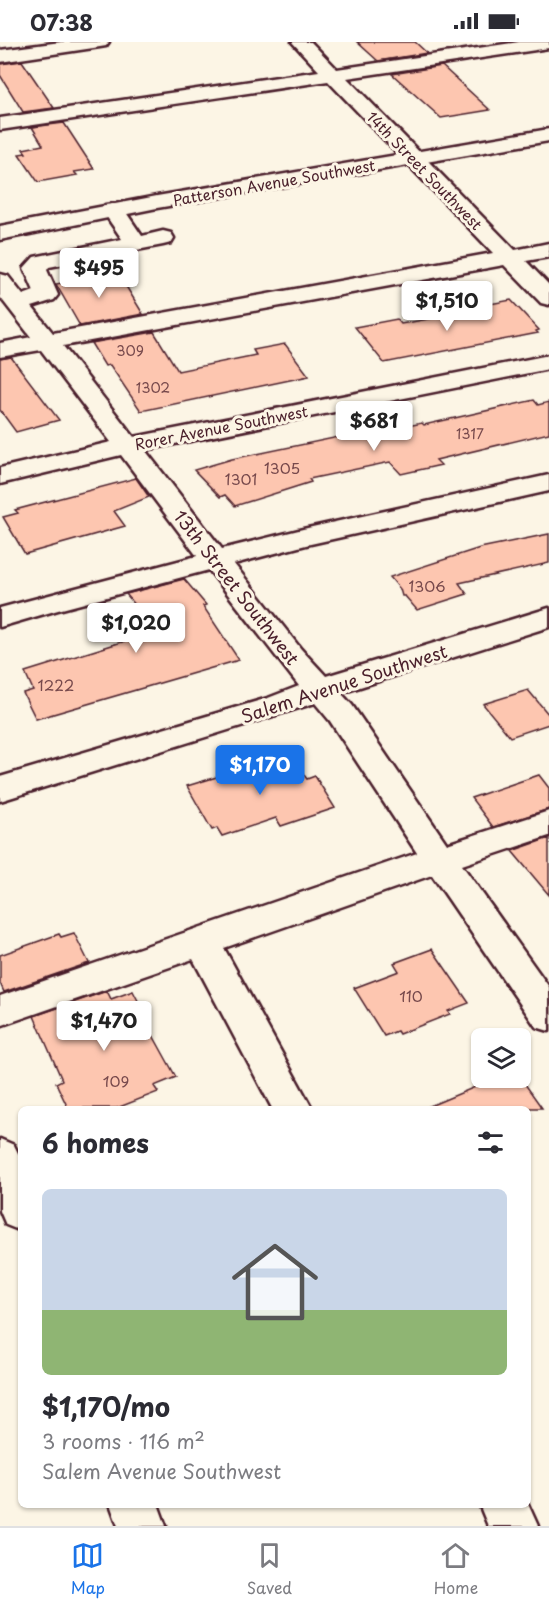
<!DOCTYPE html>
<meta charset="utf-8">
<style>
body{margin:0;font-family:"Playpen Sans",sans-serif;background:#f2f2f3;color:#2b2b33;height:100vh;display:flex;flex-direction:column;font-size:22px;white-space:nowrap}
*{box-sizing:border-box;margin:0}
p{font-size:20px;color:#7c7c81}
.icon{flex:none;width:33px;height:33px;fill:none;stroke:currentColor;stroke-width:2;stroke-linecap:round;stroke-linejoin:round}
.map{position:relative;flex:1;overflow:hidden}
.panel{position:absolute;left:18px;top:1064px;width:513px;height:402px;display:flex;flex-direction:column;background:#fff;border-radius:9px;box-shadow:0 2px 4px #0004}
.panel>*{flex:none}
.fabs{position:absolute;left:471px;top:986px;display:grid;gap:12px}
.fabs a{display:grid;place-items:center;width:60px;height:60px;border-radius:9px;background:#fff;box-shadow:0 2px 4px #0004;font-size:30px}
.price{position:absolute;translate:-50% -51px;padding:0 14px;border-radius:6px;background:#fff;color:#222;font-size:20px;line-height:39px;filter:drop-shadow(0 2px 3px #0008)}
.price::after{content:'';position:absolute;left:50%;top:36px;width:18px;height:14px;margin-left:-9px;background:inherit;clip-path:polygon(0 0,100% 0,50% 100%)}
.price.on{background:#1a73e8;color:#fff}
ul{padding:0;list-style:none}
li{display:grid;align-content:center;gap:12px;height:318px;padding:0 24px}
li span{display:grid;place-items:center;height:186px;border-radius:9px;color:#555}
li>.icon{margin-inline-start:auto}
span .icon{width:108px;height:108px;fill:#fffc;stroke-width:1}
li b{font-size:26px}
h2{display:flex;justify-content:space-between;align-items:center;height:72px;padding:0 24px;font-size:26px}
.status{display:flex;justify-content:space-between;align-items:center;height:42px;padding:0 30px;background:#fff;direction:ltr}
.status svg{height:16px;fill:currentColor}
.menu{display:flex;justify-content:space-around;align-items:center;height:84px;border-top:2px solid #e1e1e2;background:#fff;font-size:16px;color:#7c7c81}
.menu a{display:grid;justify-items:center;gap:3px}
.menu .on{color:#1a73e8}
.map>svg:first-child{display:block}
.building{fill:#fdc6b0;stroke:#4a1f2b;stroke-width:1.5}
.lines{fill:none;stroke-linecap:round;stroke-linejoin:round}
.minor-casing{stroke:#4a1f2b;stroke-width:5}
.major-casing{stroke:#4a1f2b;stroke-width:5}
.minor{fill:#fcf5e5;fill-rule:evenodd}
.major{fill:#fcf5e5;fill-rule:evenodd}
.labels{text-anchor:middle;dominant-baseline:central;stroke-width:6;stroke-linejoin:round;paint-order:stroke}
.far-number-label{font-size:14px;fill:#77494c}
.far-street-label{font-size:15px;fill:#4a1f2b;stroke:#fcf5e5}
.number-label{font-size:15px;fill:#77494c}
.street-label{font-size:18px;fill:#4a1f2b;stroke:#fcf5e5}
</style>
<div class="status"><b>07:38</b><svg viewBox="0 0 49 12"><path d="M0 12V9h3v3zM5 12V6h3v6zM10 12V3h3v9zM15 12V0h3v12zM26 1h20v11H26zM47 4h2v5h-2z"/></svg></div>
<div class="map">
<svg width="549" height="1484" viewBox="0 0 549 1484">
<rect width="100%" height="100%" fill="#fcf5e5"/>
<filter id="ink" filterUnits="userSpaceOnUse"><feTurbulence type="fractalNoise" baseFrequency=".0167" numOctaves="2"/><feDisplacementMap in="SourceGraphic" scale="12" xChannelSelector="R" yChannelSelector="G"/><feConvolveMatrix kernelMatrix="1 2 1 2 8 2 1 2 1" color-interpolation-filters="sRGB"/></filter>
<g filter="url(#ink)">
<path class="building" d="M 357,0 L 415,0 L 427,11 L 378,19 Z
M 22,19 L 54,66 L 23,70 L 0,33 L 0,22 Z
M 442,24 L 490,68 L 441,76 L 392,32 Z
M 64,81 L 94,127 L 74,130 L 77,133 L 38,140 L 19,112 L 26,111 L 23,107 L 43,103 L 32,85 Z
M 118,231 L 143,272 L 80,284 L 56,242 Z
M 511,258 L 539,288 L 536,289 L 538,291 L 384,321 L 355,285 L 397,277 L 401,282 L 477,268 L 474,265 Z
M 154,290 L 178,329 L 256,313 L 253,308 L 285,302 L 309,334 L 141,369 L 110,323 L 105,324 L 91,301 Z
M 11,315 L 59,378 L 16,390 L 0,368 L 0,317 Z
M 534,358 L 538,363 L 549,360 L 549,391 L 436,418 L 441,423 L 401,432 L 390,420 L 309,437 L 311,440 L 235,464 L 225,453 L 220,455 L 194,428 L 232,417 L 353,392 L 356,395 L 422,381 L 424,383 Z
M 136,436 L 149,455 L 114,469 L 125,484 L 25,512 L 3,475 L 18,471 L 15,468 Z
M 549,492 L 549,521 L 459,541 L 467,552 L 417,568 L 405,554 L 402,554 L 400,547 L 390,535 L 480,506 Z
M 184,537 L 206,563 L 203,564 L 239,618 L 36,677 L 23,651 L 33,648 L 25,630 L 157,589 L 126,552 Z
M 528,648 L 549,673 L 549,682 L 510,695 L 483,662 Z
M 289,713 L 307,737 L 315,734 L 335,766 L 281,784 L 276,776 L 222,794 L 217,786 L 212,788 L 187,744 Z
M 539,733 L 549,746 L 549,767 L 493,785 L 471,756 Z
M 549,796 L 549,853 L 512,809 Z
M 74,891 L 89,921 L 4,950 L 0,941 L 0,913 L 59,892 L 61,895 Z
M 432,907 L 469,961 L 448,969 L 450,972 L 399,992 L 397,989 L 384,994 L 354,946 L 399,929 L 394,921 Z
M 133,949 L 147,976 L 144,977 L 176,1035 L 154,1044 L 158,1050 L 117,1066 L 68,1066 L 56,1041 L 62,1038 L 34,974 L 104,950 L 108,951 L 111,957 Z
M 499,1035 L 520,1035 L 542,1066 L 425,1066 Z"/>
<g class="lines">
<defs>
<path id="minor" d="M 61,0 L 109,0 L 106,4 L 100,5 L 0,20 L 0,8 Z
M 292,0 L 311,0 L 337,27 L 519,0 L 549,0 L 549,6 L 347,36 L 515,208 L 549,201 L 549,215 L 526,219 L 549,243 L 549,263 L 541,261 L 504,223 L 63,304 L 134,395 L 549,313 L 549,327 L 145,408 L 222,507 L 303,487 L 549,433 L 549,449 L 306,503 L 234,522 L 301,607 L 326,634 L 549,566 L 549,585 L 341,651 L 352,663 L 447,802 L 549,769 L 549,794 L 462,823 L 549,945 L 549,989 L 536,985 L 432,833 L 224,906 L 312,1066 L 272,1066 L 193,917 L 0,984 L 0,954 L 417,811 L 330,679 L 315,661 L 0,759 L 0,735 L 268,656 L 299,644 L 209,528 L 58,568 L 0,585 L 0,566 L 197,514 L 121,413 L 0,442 L 0,426 L 111,400 L 41,308 L 0,315 L 0,301 L 31,295 L 0,255 L 0,232 L 8,234 L 23,253 L 34,249 L 24,226 L 34,215 L 122,197 L 102,168 L 105,163 L 113,162 L 121,163 L 142,194 L 163,189 L 171,191 L 174,196 L 171,201 L 163,203 L 49,225 L 47,228 L 58,253 L 54,258 L 32,265 L 53,291 L 493,211 L 328,39 L 0,88 L 0,76 L 319,29 Z
M 0,1097 L 14,1103 L 21,1117 L 21,1189 L 6,1183 L 0,1169 Z
M 110,1462 L 158,1462 L 166,1484 L 118,1484 Z
M 479,1462 L 528,1462 L 538,1484 L 488,1484 Z"/>
<path id="major" d="M 549,87 L 549,99 L 157,166 L 0,198 L 0,184 L 157,154 Z"/>
</defs>
<use href="#minor" class="minor-casing"/>
<use href="#major" class="major-casing"/>
<use href="#minor" class="minor"/>
<use href="#major" class="major"/>
</g>
</g>
<g class="labels">
<g class="far-number-label">
<text x="130" y="308">309</text>
<text x="153" y="345">1302</text>
<text x="470" y="391">1317</text>
</g>
<g class="far-street-label">
<text transform="translate(425 128) rotate(46)">14th Street Southwest</text>
<text transform="translate(274 140) rotate(-10)">Patterson Avenue Southwest</text>
<text transform="translate(221 385) rotate(-11)">Rorer Avenue Southwest</text>
</g>
<g class="number-label">
<text x="282" y="425">1305</text>
<text x="241" y="436">1301</text>
<text x="427" y="543">1306</text>
<text x="56" y="642">1222</text>
<text x="411" y="953">110</text>
<text x="116" y="1038">109</text>
</g>
<g class="street-label">
<text transform="translate(237 545) rotate(52)">13th Street Southwest</text>
<text transform="translate(344 641) rotate(-18)">Salem Avenue Southwest</text>
</g>
</g>
</svg>
<div class="fabs">
<a><svg class="icon" aria-label="layers" viewBox="0 0 24 24"><path d="M12 4l9 5-9 5-9-5zM3 14l9 5 9-5"/></svg></a>
</div>
<b class="price" style="left:99px;top:257px">$495</b>
<b class="price" style="left:447px;top:290px">$1,510</b>
<b class="price" style="left:374px;top:410px">$681</b>
<b class="price" style="left:136px;top:612px">$1,020</b>
<b class="price on" style="left:260px;top:754px">$1,170</b>
<b class="price" style="left:104px;top:1010px">$1,470</b>
<section class="panel">
<h2>6 homes<svg class="icon" aria-label="filters" viewBox="0 0 24 24"><path d="M4 7h16M4 17h16"/><circle cx="9" cy="7" r="2"/><circle cx="15" cy="17" r="2"/></svg></h2>
<ul>
<li><span style="background:linear-gradient(#c9d6e8 65%,#8fb573 0)"><svg class="icon" aria-label="home" viewBox="0 0 24 24"><path d="M3 11l9-7 9 7M6 9v11h12V9"/></svg></span><div><b>$1,170/mo</b><p>3 rooms · 116 m²</p><p>Salem Avenue Southwest</p></div></li>
</ul>
</section>
</div>
<nav class="menu">
<a class="on"><svg class="icon" aria-label="map" viewBox="0 0 24 24"><path d="M3 6l6-2 6 2 6-2v14l-6 2-6-2-6 2zM9 4v14M15 6v14"/></svg>Map</a>
<a><svg class="icon" aria-label="saved" viewBox="0 0 24 24"><path d="M7 4h10v16l-5-4-5 4z"/></svg>Saved</a>
<a><svg class="icon" aria-label="home" viewBox="0 0 24 24"><path d="M3 11l9-7 9 7M6 9v11h12V9"/></svg>Home</a>
</nav>
